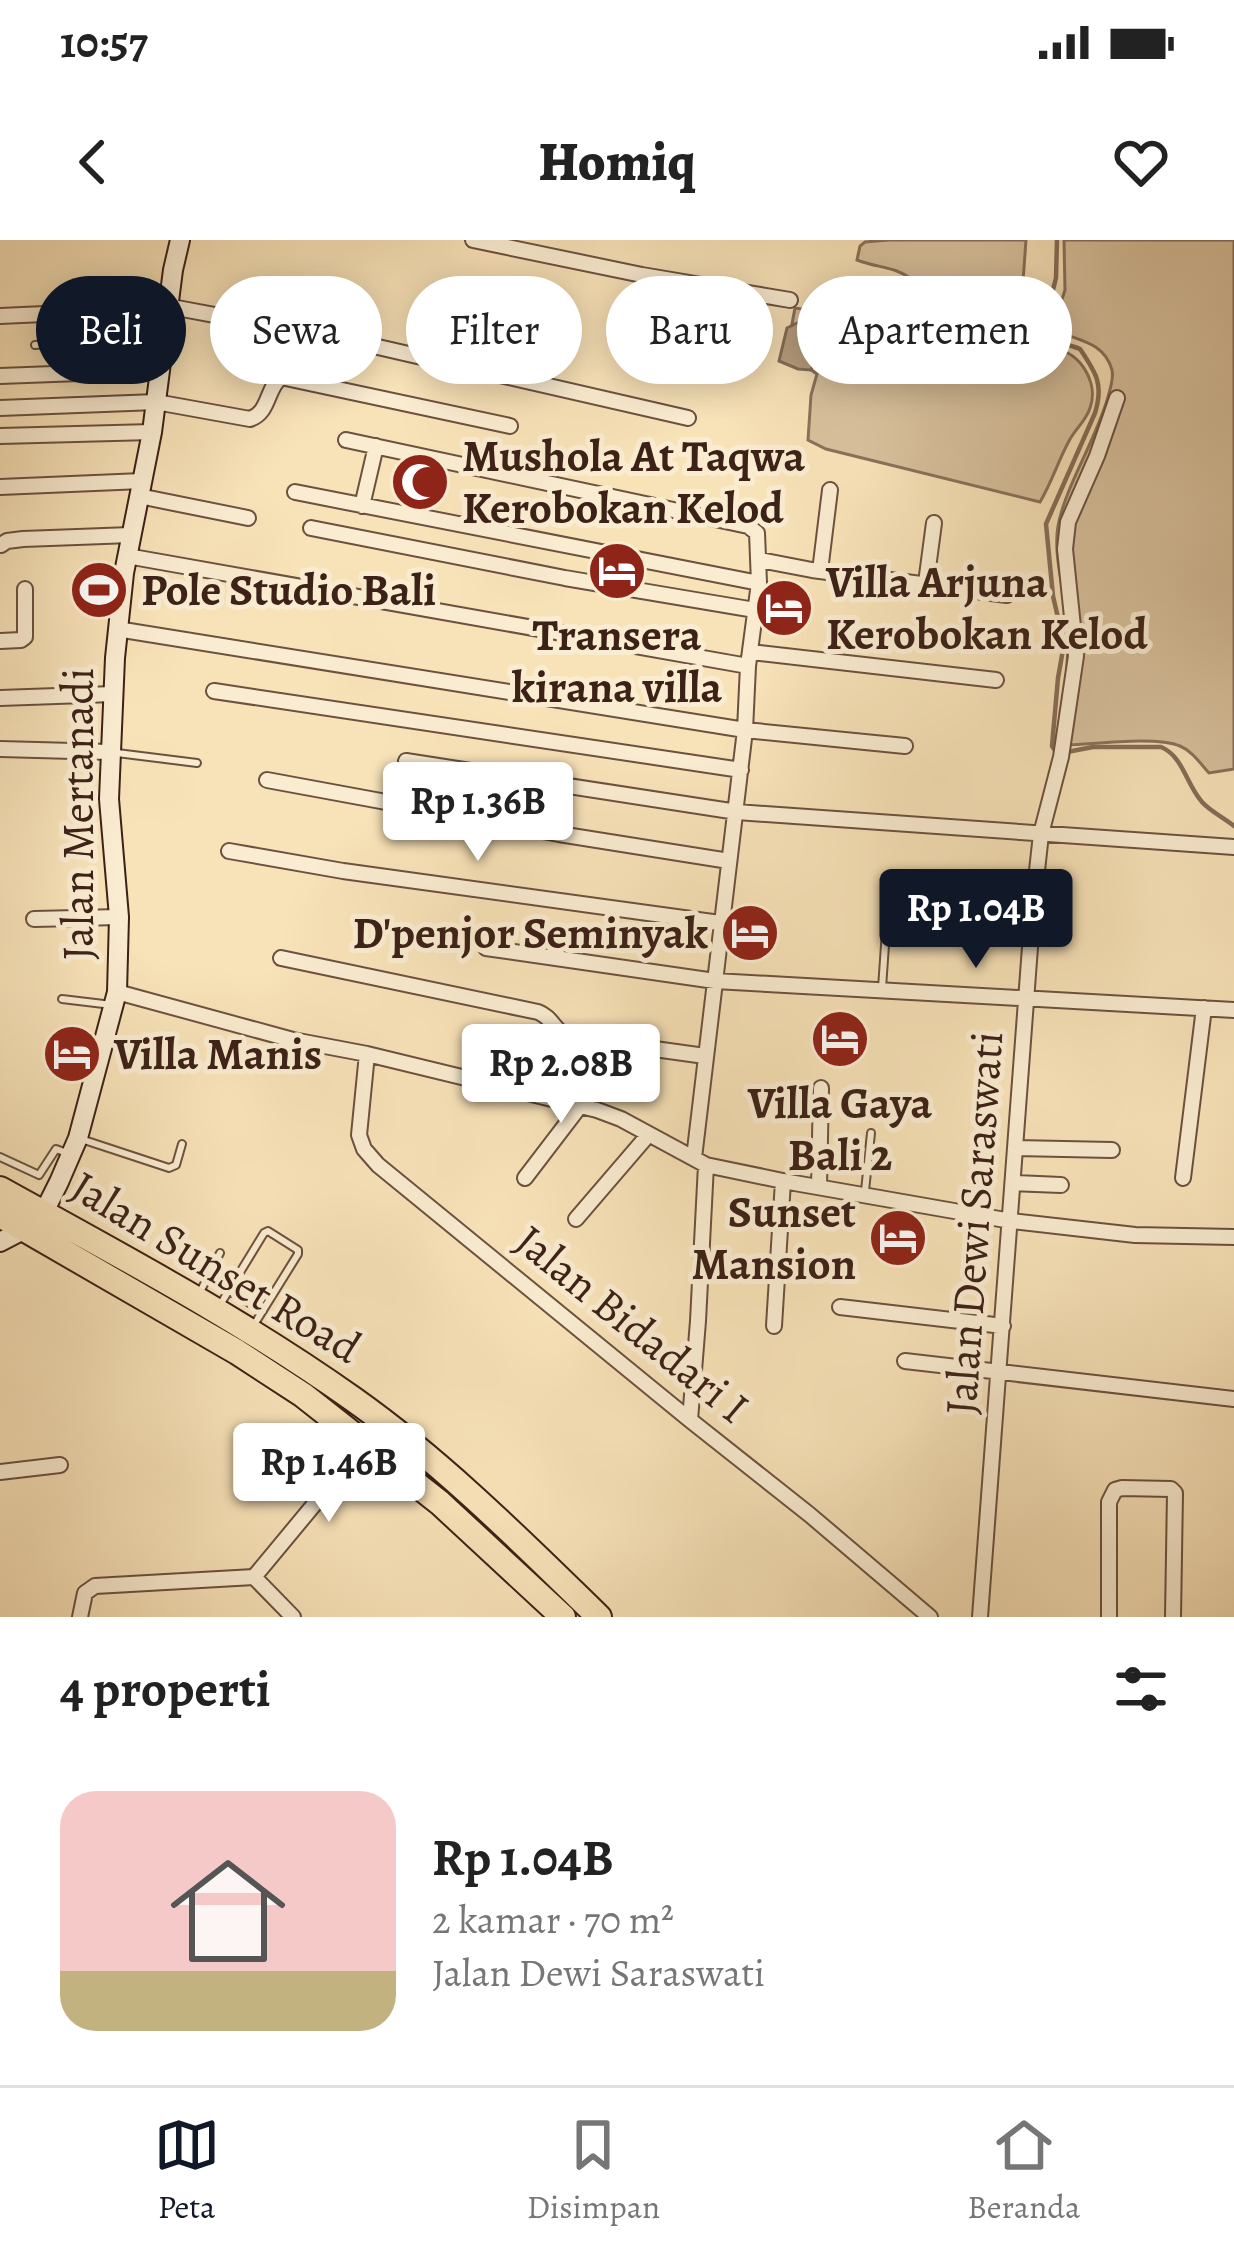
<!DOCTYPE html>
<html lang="id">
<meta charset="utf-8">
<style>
body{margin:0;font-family:Alegreya,serif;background:#f6f6f6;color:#222;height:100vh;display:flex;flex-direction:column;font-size:45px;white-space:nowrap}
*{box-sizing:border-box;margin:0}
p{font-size:39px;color:#767676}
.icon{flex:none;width:66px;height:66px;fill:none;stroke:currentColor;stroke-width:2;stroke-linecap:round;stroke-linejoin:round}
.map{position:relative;height:1377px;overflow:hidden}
.side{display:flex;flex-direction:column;background:#fff;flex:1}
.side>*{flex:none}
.banner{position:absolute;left:36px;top:36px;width:1164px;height:108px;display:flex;gap:24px}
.price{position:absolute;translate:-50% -102px;padding:0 27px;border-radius:12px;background:#fff;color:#222;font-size:39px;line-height:78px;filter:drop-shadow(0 3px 6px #0008)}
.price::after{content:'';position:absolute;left:50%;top:72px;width:36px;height:27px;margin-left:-18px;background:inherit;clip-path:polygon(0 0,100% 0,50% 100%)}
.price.selected{background:#111827;color:#fff}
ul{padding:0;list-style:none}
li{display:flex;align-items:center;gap:36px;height:300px;padding:0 60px}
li+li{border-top:3px solid #e0e0e0}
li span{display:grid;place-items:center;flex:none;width:336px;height:240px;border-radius:36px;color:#555}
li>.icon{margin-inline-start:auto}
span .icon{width:144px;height:144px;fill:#fffc;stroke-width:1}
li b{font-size:51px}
h2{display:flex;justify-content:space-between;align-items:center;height:144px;padding:0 60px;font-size:51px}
.chip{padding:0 42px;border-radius:54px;background:#fff;box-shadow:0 6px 30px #0003;font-size:42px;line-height:108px}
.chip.selected{background:#111827;color:#fff}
.status{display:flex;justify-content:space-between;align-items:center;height:84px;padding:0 60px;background:#fff;direction:ltr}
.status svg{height:33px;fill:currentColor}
header{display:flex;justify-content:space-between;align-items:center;height:156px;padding:0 60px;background:#fff;font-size:54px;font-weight:800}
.menu{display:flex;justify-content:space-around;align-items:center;height:168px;border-top:3px solid #e0e0e0;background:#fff;font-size:33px;color:#767676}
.menu a{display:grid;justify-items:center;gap:6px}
.menu .selected{color:#111827}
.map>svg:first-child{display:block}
.green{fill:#d8c19d;stroke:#8a715a;stroke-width:3}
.water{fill:#b8a081;stroke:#866d57;stroke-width:3}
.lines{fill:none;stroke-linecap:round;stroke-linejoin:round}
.stream{stroke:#866d57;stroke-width:4.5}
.lane-casing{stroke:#6b513f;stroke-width:10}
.street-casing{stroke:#6b513f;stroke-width:18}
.secondary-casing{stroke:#3c2117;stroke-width:22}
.highway-casing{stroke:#3c2117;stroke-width:28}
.lane{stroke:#faecd1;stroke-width:6}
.street{stroke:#faecd1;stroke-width:14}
.secondary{stroke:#faecd1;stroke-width:18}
.highway{stroke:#f8e2b8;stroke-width:24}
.labels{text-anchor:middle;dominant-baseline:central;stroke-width:10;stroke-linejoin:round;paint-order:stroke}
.poi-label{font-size:45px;font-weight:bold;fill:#3c2117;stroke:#faecd1;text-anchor:start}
.street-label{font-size:45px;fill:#3c2117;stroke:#faecd1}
</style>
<div class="status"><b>10:57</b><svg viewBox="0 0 49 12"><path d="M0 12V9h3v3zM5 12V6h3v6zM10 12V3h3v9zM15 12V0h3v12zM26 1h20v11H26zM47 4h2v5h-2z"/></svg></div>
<header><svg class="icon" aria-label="back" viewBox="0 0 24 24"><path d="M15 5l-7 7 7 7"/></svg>Homiq<svg class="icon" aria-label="heart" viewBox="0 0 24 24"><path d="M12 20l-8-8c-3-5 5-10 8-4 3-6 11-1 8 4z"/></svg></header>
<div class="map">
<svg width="1234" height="1377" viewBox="0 0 1234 1377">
<rect width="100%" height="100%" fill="#f8e2b8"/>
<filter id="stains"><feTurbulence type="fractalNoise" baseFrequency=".00167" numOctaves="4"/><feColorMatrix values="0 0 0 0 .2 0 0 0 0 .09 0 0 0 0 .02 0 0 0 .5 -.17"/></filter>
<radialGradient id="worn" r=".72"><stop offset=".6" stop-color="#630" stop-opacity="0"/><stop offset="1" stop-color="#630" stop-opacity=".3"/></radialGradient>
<path class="green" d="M 889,0 L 1026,0 L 1019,97 L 1027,109 C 1036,109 1047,107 1056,109 C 1081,113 1099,144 1090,168 C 1086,181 1075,189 1069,201 C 1058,221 1052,242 1040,262 L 826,209 L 808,200 L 811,155 L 817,134 L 811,130 L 817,112 L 816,89 L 792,84 L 795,68 L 833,74 L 839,66 L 859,59 L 878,44 L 910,49 L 913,40 C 895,26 877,28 857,20 L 860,6 L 865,2 Z
M 1064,0 L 1234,0 L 1234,529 L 1209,533 C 1200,523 1192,511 1180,506 C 1156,496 1096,504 1069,505 L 1060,497 C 1064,458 1070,418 1067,378 C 1064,349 1053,315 1058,286 C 1065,247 1096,200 1108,157 C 1110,149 1114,139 1112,130 C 1104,101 1077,101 1055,90 L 1054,84 L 1065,50 Z"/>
<path class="water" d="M 797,83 L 816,89 L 823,100 L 811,130 L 798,129 L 779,121 L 787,88 Z"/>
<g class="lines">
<path class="stream" d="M 1056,512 L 1052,506 L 1058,438 L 1064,404 L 1053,356 L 1046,284 L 1095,173 C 1104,144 1096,133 1080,109 C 1064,102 1048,105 1044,85 L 1056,38 L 1057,0
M 1067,512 L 1093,507 L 1161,507 C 1183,516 1186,544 1202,562 C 1210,571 1224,578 1234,586"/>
<defs>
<path id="lane" d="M 35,105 L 81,102 L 87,107 L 90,132
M 144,128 L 145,107 L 159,107
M 117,513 L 197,523
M 882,748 L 888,662
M 62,759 L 112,765
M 81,899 L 169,928 L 176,925 L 182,904
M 0,917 L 39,935 L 56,909 L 67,913
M 865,951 L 871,893
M 228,1050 L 263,1071
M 200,1052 L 220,1013
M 220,1065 L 264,993 L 268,991 L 298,1010 L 298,1014 L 252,1088"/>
<path id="street" d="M 473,0 L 642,35 L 790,60
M 0,76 L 177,68 L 343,99 L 688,178
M 0,136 L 160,130
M 0,168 L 156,162 L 250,179 C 270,172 266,149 281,137 L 510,186
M 0,196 L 152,192
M 346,200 L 748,286 L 757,293 L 759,343 L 748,426 L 745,490 L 694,918
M 0,247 L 142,241
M 295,252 L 759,343
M 139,256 L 248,278
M 362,266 L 376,206
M 311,288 L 565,338 L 755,370
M 1,305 L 7,301 L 23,299 L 131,295
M 127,316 L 748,426
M 760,320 L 812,330 L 1007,355
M 820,331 L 830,250
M 926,343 L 934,283
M 117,389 L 745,490 L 905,506
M 0,401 L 21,400 L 25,397 L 25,349
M 751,412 L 996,440
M 214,451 L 741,530
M 0,458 L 113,454
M 0,509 L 110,512
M 406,521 L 737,572 L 1234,607
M 267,540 L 559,594 L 729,621
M 229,611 L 343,631 L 720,683
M 34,679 L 119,677
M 486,708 L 715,741 L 1234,770
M 281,718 L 538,772 C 552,777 555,792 568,797 L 705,816
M 117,752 L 293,800 L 367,814 L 597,870 L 621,879 L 706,925 L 783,941 L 1011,981 L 1135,995 L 1234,997
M 367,814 L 359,895 L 364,909 L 378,925 L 690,1180 L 810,1275 L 930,1377
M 1016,908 L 1112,910
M 525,938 L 580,866
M 1183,938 L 1204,768
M 1013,943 L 1061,945
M 819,947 L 821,848
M 576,979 L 649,894
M 840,1067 L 1003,1086
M 774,1086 L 783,941
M 905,1121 L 1234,1159
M 690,1180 L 698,1081 L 706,925
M 0,1232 L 60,1225
M 254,1337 L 293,1377
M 80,1377 L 85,1353 L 95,1346 L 254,1337 L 366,1202
M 980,1377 L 1033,667 L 1041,594 L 1061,517 L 1076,416 L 1065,309 L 1068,282 L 1097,216 L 1117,158
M 1109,1377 L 1109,1262 L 1115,1250 L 1122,1248 L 1171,1249 L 1175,1253 L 1173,1377"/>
<path id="secondary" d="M 0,1002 L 25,989 L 44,972 L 59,942 L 78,898 L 117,752 L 119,677 L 109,559 L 115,418 L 124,333 L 152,192 L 173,30 L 180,0"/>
<path id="highway" d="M 0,949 C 119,1015 242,1080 353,1159 C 442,1222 521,1301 599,1377
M 0,975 L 237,1112 L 303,1155 L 440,1263 L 563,1377"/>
</defs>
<use href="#lane" class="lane-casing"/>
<use href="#street" class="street-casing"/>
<use href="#secondary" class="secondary-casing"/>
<use href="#highway" class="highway-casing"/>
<use href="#lane" class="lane"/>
<use href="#street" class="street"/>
<use href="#secondary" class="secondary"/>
<use href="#highway" class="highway"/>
</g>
<defs>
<symbol id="mosque-disc" viewBox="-11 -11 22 22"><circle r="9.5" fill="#8f2418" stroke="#faecd1"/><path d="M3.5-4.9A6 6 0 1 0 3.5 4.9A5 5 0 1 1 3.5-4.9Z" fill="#fff"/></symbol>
<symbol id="hotel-disc" viewBox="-11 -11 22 22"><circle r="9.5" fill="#8f2418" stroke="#faecd1"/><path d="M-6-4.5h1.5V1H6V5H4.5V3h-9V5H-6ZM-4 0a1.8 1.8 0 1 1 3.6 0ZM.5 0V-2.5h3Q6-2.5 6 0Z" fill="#fff"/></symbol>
<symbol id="stadium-disc" viewBox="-11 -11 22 22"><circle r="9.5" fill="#8f2418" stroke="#faecd1"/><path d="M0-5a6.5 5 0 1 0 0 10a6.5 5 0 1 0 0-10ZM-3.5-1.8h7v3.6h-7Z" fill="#fff"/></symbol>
</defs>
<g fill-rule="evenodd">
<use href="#mosque-disc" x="387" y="209" width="66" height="66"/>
<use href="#hotel-disc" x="584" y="298" width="66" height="66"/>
<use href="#stadium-disc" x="66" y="317" width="66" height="66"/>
<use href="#hotel-disc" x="751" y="335" width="66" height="66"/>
<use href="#hotel-disc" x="717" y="660" width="66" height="66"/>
<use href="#hotel-disc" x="807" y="766" width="66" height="66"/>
<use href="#hotel-disc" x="39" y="781" width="66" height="66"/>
<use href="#hotel-disc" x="865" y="965" width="66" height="66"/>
</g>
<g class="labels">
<g class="poi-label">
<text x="462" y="216">Mushola At Taqwa<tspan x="462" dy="52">Kerobokan Kelod</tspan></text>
<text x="826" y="342">Villa Arjuna<tspan x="826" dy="52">Kerobokan Kelod</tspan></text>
<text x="141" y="350">Pole Studio Bali</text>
<text x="617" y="395" text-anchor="middle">Transera<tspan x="617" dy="52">kirana villa</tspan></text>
<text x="708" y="693" text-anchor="end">D'penjor Seminyak</text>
<text x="114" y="814">Villa Manis</text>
<text x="840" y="863" text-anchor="middle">Villa Gaya<tspan x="840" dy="52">Bali 2</tspan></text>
<text x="856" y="972" text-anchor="end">Sunset<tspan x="856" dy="52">Mansion</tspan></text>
</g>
<g class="street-label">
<text transform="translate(78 574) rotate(-90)">Jalan Mertanadi</text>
<text transform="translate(974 983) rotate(-86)">Jalan Dewi Saraswati</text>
<text transform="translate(216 1027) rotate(31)">Jalan Sunset Road</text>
<text transform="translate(632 1084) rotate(39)">Jalan Bidadari I</text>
</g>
</g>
<rect width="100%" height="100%" filter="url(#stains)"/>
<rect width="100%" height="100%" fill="url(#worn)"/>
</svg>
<b class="price" style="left:478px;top:624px">Rp 1.36B</b>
<b class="price selected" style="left:976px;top:731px">Rp 1.04B</b>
<b class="price" style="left:561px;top:886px">Rp 2.08B</b>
<b class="price" style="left:329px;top:1285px">Rp 1.46B</b>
<div class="banner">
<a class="chip selected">Beli</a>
<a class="chip">Sewa</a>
<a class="chip">Filter</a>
<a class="chip">Baru</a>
<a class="chip">Apartemen</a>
</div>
</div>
<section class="side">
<h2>4 properti<svg class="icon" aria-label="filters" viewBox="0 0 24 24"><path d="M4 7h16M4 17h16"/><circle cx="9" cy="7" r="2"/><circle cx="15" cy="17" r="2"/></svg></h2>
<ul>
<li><span style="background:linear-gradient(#f6c9c9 75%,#c2b280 0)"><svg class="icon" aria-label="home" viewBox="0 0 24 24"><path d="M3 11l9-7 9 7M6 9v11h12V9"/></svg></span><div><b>Rp 1.04B</b><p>2 kamar · 70 m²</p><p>Jalan Dewi Saraswati</p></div></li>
</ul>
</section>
<nav class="menu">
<a class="selected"><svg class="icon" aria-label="map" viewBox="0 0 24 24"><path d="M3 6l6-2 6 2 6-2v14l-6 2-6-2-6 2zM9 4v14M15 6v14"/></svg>Peta</a>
<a><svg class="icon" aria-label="saved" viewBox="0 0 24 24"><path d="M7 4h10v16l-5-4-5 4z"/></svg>Disimpan</a>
<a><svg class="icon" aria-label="home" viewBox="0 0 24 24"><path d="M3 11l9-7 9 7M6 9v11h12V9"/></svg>Beranda</a>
</nav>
